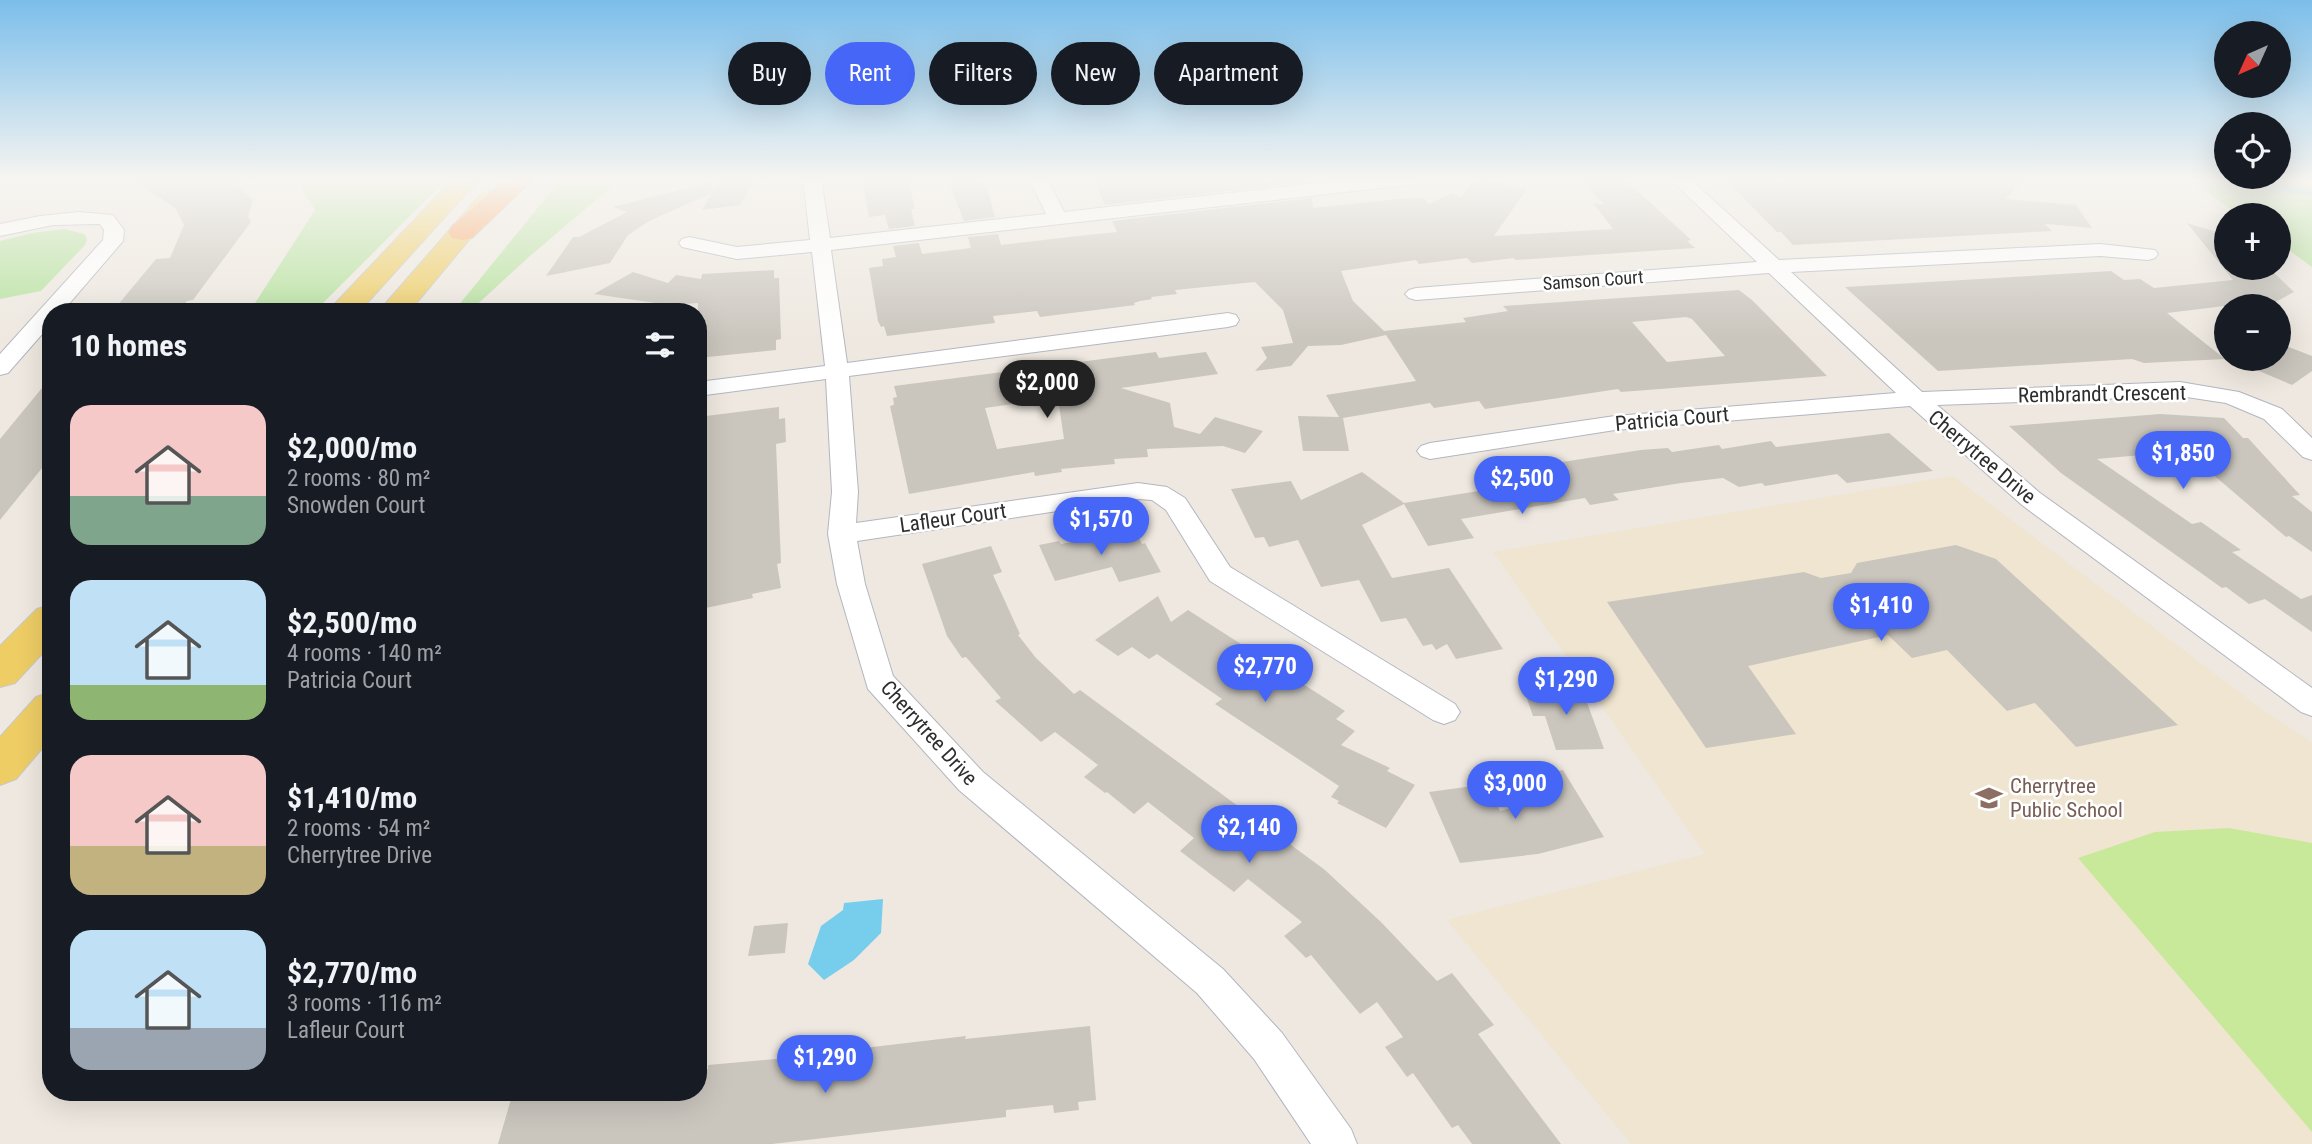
<!DOCTYPE html>
<meta charset="utf-8">
<style>
body{margin:0;font-family:"Roboto Condensed",sans-serif;background:#242831;color:#f1f3f6;height:100vh;display:flex;flex-direction:column;font-size:26px;white-space:nowrap}
*{box-sizing:border-box;margin:0}
p{font-size:23px;color:#9ea1a6}
.icon{flex:none;width:38px;height:38px;fill:none;stroke:currentColor;stroke-width:2;stroke-linecap:round;stroke-linejoin:round}
.map{position:relative;flex:1;overflow:hidden}
.details{position:absolute;left:42px;top:303px;width:665px;height:798px;display:flex;flex-direction:column;background:#171b24;border-radius:28px;box-shadow:0 7px 28px #0002}
.details>*{flex:none}
.hud{position:absolute;left:728px;top:42px;width:665px;height:63px;display:flex;gap:14px}
.needle{width:46px;rotate:225deg}
.tools{position:absolute;left:2214px;top:21px;display:grid;gap:14px}
.tools a{display:grid;place-items:center;width:77px;height:77px;border-radius:50%;background:#171b24;box-shadow:0 7px 28px #0002;font-size:35px}
.price{position:absolute;translate:-50% -60px;padding:0 16px;border-radius:24px;background:#4566f6;color:#fff;font-size:23px;line-height:46px;filter:drop-shadow(0 2px 4px #0008)}
.price::after{content:'';position:absolute;left:50%;top:42px;width:21px;height:16px;margin-left:-10px;background:inherit;clip-path:polygon(0 0,100% 0,50% 100%)}
.price.active{background:#222;color:#fff}
ul{padding:0;list-style:none}
li{display:flex;align-items:center;gap:21px;height:175px;padding:0 28px}
li span{display:grid;place-items:center;flex:none;width:196px;height:140px;border-radius:21px;color:#555}
li>.icon{margin-inline-start:auto}
span .icon{width:84px;height:84px;fill:#fffc;stroke-width:1}
li b{font-size:30px}
h2{display:flex;justify-content:space-between;align-items:center;height:84px;padding:0 28px;font-size:30px}
.chip{padding:0 24px;border-radius:32px;background:#171b24;box-shadow:0 7px 28px #0002;font-size:24px;line-height:63px}
.chip.active{background:#4566f6;color:#fff}
.map>svg:first-child{display:block}
.education{fill:#efe5d0}
.green{fill:#b6e29e}
.pitch{fill:#c8e99a}
.water{fill:#77cdec}
.lines{fill:none;stroke-linecap:round;stroke-linejoin:round}
.stream{stroke:#77cdec;stroke-width:6}
.building{fill:#cac6be;fill-rule:evenodd}
.minor-casing{stroke:#b3b6c0;stroke-width:2}
.primary-casing{stroke:#c8c8c8;stroke-width:2}
.motorway-casing{stroke:#c8c8c8;stroke-width:2}
.minor{fill:#fff;fill-rule:evenodd}
.primary{fill:#eecd65;fill-rule:evenodd}
.motorway{fill:#faa25e;fill-rule:evenodd}
.labels{text-anchor:middle;dominant-baseline:central;stroke-width:5;stroke-linejoin:round;paint-order:stroke}
.far-street-label{font-size:18px;fill:#2d2d2d;stroke:#fff}
.street-label{font-size:21px;fill:#2d2d2d;stroke:#fff}
.education-label{font-size:21px;fill:#785e54;stroke:#fff;text-anchor:start}
</style>
<div class="map">
<svg width="2312" height="1144" viewBox="0 0 2312 1144">
<rect width="100%" height="100%" fill="#eee8e0"/>
<path class="education" d="M 1953,476 L 2263,710 L 2312,742 L 2312,1144 L 1631,1144 L 1447,920 L 1705,854 L 1493,552 Z"/>
<path class="green" d="M 296,178 L 448,178 L 315,311 L 250,311 L 315,210 Z
M 562,178 L 622,178 L 531,255 L 470,311 L 454,311 Z
M 2173,178 L 2312,178 L 2312,267 L 2279,243 L 2278,215 L 2239,215 L 2200,187 Z
M 64,229 L 84,234 L 87,239 L 85,245 L 41,291 L 0,299 L 0,241 L 32,233 Z"/>
<path class="pitch" d="M 2229,828 L 2312,843 L 2312,1132 L 2078,858 L 2155,832 Z"/>
<path class="water" d="M 883,899 L 881,933 L 854,960 L 824,980 L 808,964 L 821,926 L 843,910 L 844,903 Z"/>
<g class="lines">
<path class="stream" d="M 2224,178 L 2260,186 L 2312,192"/>
</g>
<path class="building" d="M 130,178 L 231,178 L 253,200 L 248,217 L 251,222 L 193,300 L 187,301 L 178,312 L 112,312 L 156,259 L 170,258 L 184,225 L 175,208 Z
M 721,178 L 755,178 L 740,205 L 702,210 L 712,193 L 649,221 L 628,235 L 610,263 L 546,276 L 573,237 L 579,237 L 627,212 L 613,207 L 711,182 L 714,190 Z
M 862,178 L 908,178 L 915,209 L 911,209 L 915,226 L 889,229 L 885,215 L 869,217 Z
M 952,178 L 985,181 L 995,217 L 964,221 L 950,185 L 953,184 Z
M 1093,178 L 1311,178 L 1312,181 L 1105,205 Z
M 1475,178 L 1527,189 L 1494,236 L 1613,229 L 1593,203 L 1605,205 L 1577,178 L 1623,178 L 1687,236 L 1691,240 L 1687,241 L 1695,248 L 1515,260 L 1514,258 L 1472,263 L 1467,258 L 1419,264 L 1416,260 L 1341,271 L 1353,301 L 1384,331 L 1466,322 L 1463,318 L 1508,311 L 1503,306 L 1739,290 L 1752,300 L 1827,376 L 1621,392 L 1618,389 L 1485,409 L 1479,401 L 1434,408 L 1430,403 L 1343,418 L 1349,451 L 1303,451 L 1298,416 L 1339,417 L 1326,395 L 1416,381 L 1386,335 L 1341,345 L 1308,346 L 1291,366 L 1255,371 L 1267,358 L 1261,347 L 1293,343 L 1283,310 L 1255,282 L 1175,290 L 1177,294 L 1151,297 L 1152,299 L 1140,301 L 1134,303 L 1135,305 L 1040,317 L 1037,311 L 993,316 L 995,323 L 887,336 L 884,326 L 881,327 L 878,321 L 869,268 L 883,266 L 882,259 L 896,257 L 893,246 L 919,243 L 922,254 L 971,248 L 968,237 L 998,234 L 1001,245 L 1078,236 L 1117,232 L 1112,221 L 1312,198 L 1313,208 L 1399,199 L 1424,198 L 1429,204 L 1452,193 L 1461,197 ZM 1686,317 L 1692,319 L 1725,356 L 1667,362 L 1632,322 Z
M 1724,178 L 2027,178 L 2005,199 L 2076,205 L 2092,228 L 2045,224 L 2052,231 L 1793,245 L 1781,232 L 1777,232 Z
M 2187,223 L 2226,235 L 2226,268 L 2269,268 L 2294,292 L 2268,306 L 2249,303 L 2167,313 L 2225,359 L 2144,363 L 2132,359 L 1938,371 L 1845,287 L 2111,271 L 2124,280 L 2140,279 L 2154,288 L 2233,280 Z
M 774,270 L 774,278 L 779,278 L 781,339 L 776,340 L 776,350 L 698,358 L 698,303 L 669,305 L 594,294 L 633,272 L 668,283 L 676,275 L 701,279 L 702,274 Z
M 2278,343 L 2312,356 L 2312,371 L 2292,385 L 2231,359 L 2278,359 Z
M 1156,352 L 1159,358 L 1206,352 L 1218,374 L 1121,388 L 1170,403 L 1174,427 L 1200,434 L 1215,417 L 1263,431 L 1245,453 L 1223,446 L 1147,449 L 1148,457 L 1114,459 L 1115,464 L 1061,469 L 1062,472 L 1035,476 L 1034,472 L 909,494 L 890,406 L 894,405 L 893,398 L 897,397 L 894,386 ZM 1048,399 L 1058,399 L 1064,439 L 997,449 L 985,408 Z
M 51,377 L 51,457 L 0,520 L 0,439 Z
M 779,407 L 779,419 L 785,418 L 786,442 L 776,444 L 781,563 L 777,564 L 781,588 L 752,594 L 753,598 L 701,609 L 698,417 Z
M 2160,414 L 2224,418 L 2243,438 L 2248,438 L 2300,495 L 2292,496 L 2312,512 L 2312,552 L 2289,536 L 2286,537 L 2189,454 L 2175,452 L 2097,459 L 2192,524 L 2201,522 L 2241,550 L 2232,552 L 2301,599 L 2312,595 L 2312,632 L 2265,599 L 2249,604 L 2226,587 L 2222,588 L 2061,473 L 2009,426 Z
M 1889,433 L 1933,471 L 1847,483 L 1837,474 L 1765,486 L 1762,483 L 1739,487 L 1723,478 L 1681,483 L 1613,494 L 1619,500 L 1590,505 L 1585,498 L 1461,519 L 1474,538 L 1428,546 L 1404,504 L 1362,525 L 1392,578 L 1449,568 L 1503,649 L 1456,659 L 1447,644 L 1436,650 L 1432,644 L 1423,646 L 1406,618 L 1381,622 L 1359,580 L 1321,587 L 1298,540 L 1269,547 L 1264,537 L 1255,538 L 1231,489 L 1291,481 L 1301,500 L 1362,472 L 1404,503 L 1491,489 L 1486,483 L 1535,476 L 1529,467 L 1641,450 L 1668,448 L 1672,452 L 1719,445 L 1722,449 L 1771,441 L 1776,447 Z
M 1134,529 L 1142,544 L 1145,543 L 1161,572 L 1119,582 L 1112,567 L 1055,581 L 1039,545 L 1059,541 L 1061,544 L 1083,540 Z
M 1956,545 L 1996,559 L 2178,725 L 2076,747 L 2035,703 L 2007,711 L 1947,650 L 1912,658 L 1888,635 L 1748,666 L 1796,734 L 1706,748 L 1607,602 L 1804,572 L 1821,578 L 1851,573 L 1857,563 Z
M 991,546 L 1002,572 L 993,575 L 1020,634 L 1018,635 L 1036,658 L 1074,694 L 1080,690 L 1325,870 L 1382,923 L 1437,981 L 1452,973 L 1494,1025 L 1478,1034 L 1561,1144 L 1472,1144 L 1458,1125 L 1452,1128 L 1413,1073 L 1407,1077 L 1385,1047 L 1403,1037 L 1377,1002 L 1360,1014 L 1311,955 L 1306,958 L 1284,936 L 1302,922 L 1248,879 L 1234,892 L 1180,851 L 1194,838 L 1148,802 L 1134,814 L 1107,792 L 1105,793 L 1084,777 L 1098,765 L 1055,732 L 1041,742 L 995,701 L 1001,698 L 966,657 L 962,658 L 947,636 L 922,564 Z
M 1158,596 L 1171,622 L 1188,610 L 1345,711 L 1336,719 L 1355,731 L 1341,745 L 1390,768 L 1387,771 L 1415,785 L 1386,828 L 1337,803 L 1339,801 L 1331,797 L 1339,786 L 1215,704 L 1222,699 L 1157,654 L 1149,659 L 1132,647 L 1118,656 L 1095,640 Z
M 1543,683 L 1574,683 L 1579,697 L 1585,697 L 1604,749 L 1556,750 L 1545,716 L 1533,716 L 1525,693 L 1546,692 Z
M 1563,770 L 1604,837 L 1538,854 L 1460,863 L 1429,792 L 1488,784 L 1500,811 L 1546,799 L 1532,777 Z
M 788,923 L 785,953 L 748,956 L 754,926 Z
M 1090,1026 L 1096,1100 L 1078,1102 L 1079,1110 L 1054,1113 L 1053,1105 L 1006,1110 L 1006,1117 L 772,1144 L 498,1144 L 513,1092 L 698,1092 L 698,1070 L 708,1069 L 708,1065 L 864,1051 L 864,1048 L 966,1036 L 965,1039 Z"/>
<g class="lines">
<defs>
<path id="minor" d="M 803,178 L 821,178 L 830,238 L 1046,214 L 1029,178 L 1047,178 L 1064,212 L 1362,178 L 1424,178 L 1415,184 L 831,250 L 847,363 L 1228,313 L 1236,315 L 1239,320 L 1236,325 L 1228,327 L 849,376 L 858,492 L 856,523 L 1138,483 L 1167,487 L 1185,498 L 1230,567 L 1455,704 L 1460,712 L 1455,720 L 1444,724 L 1433,720 L 1210,581 L 1166,510 L 1152,500 L 1138,499 L 857,541 L 865,584 L 893,676 L 983,772 L 1223,969 L 1282,1033 L 1351,1129 L 1357,1144 L 1311,1144 L 1254,1059 L 1197,993 L 959,790 L 868,689 L 837,584 L 828,534 L 832,492 L 826,379 L 698,396 L 698,382 L 825,366 L 812,252 L 737,259 L 682,247 L 679,243 L 682,239 L 689,237 L 737,247 L 810,240 Z
M 1669,178 L 1689,178 L 1779,260 L 2100,244 L 2155,250 L 2158,254 L 2155,258 L 2148,260 L 2100,256 L 1791,272 L 1922,392 L 2180,382 L 2239,392 L 2282,409 L 2312,438 L 2312,460 L 2303,457 L 2264,419 L 2226,403 L 2180,396 L 1937,405 L 2040,493 L 2312,688 L 2312,716 L 2301,712 L 2022,505 L 1910,406 L 1615,430 L 1430,459 L 1421,456 L 1417,451 L 1421,446 L 1430,443 L 1615,416 L 1896,393 L 1769,273 L 1416,300 L 1409,298 L 1405,294 L 1409,290 L 1416,288 L 1757,262 Z
M 79,212 L 113,215 L 124,230 L 123,241 L 62,312 L 51,312 L 51,324 L 8,373 L 0,375 L 0,354 L 103,240 L 104,230 L 100,224 L 53,225 L 0,236 L 0,224 L 40,216 Z"/>
<path id="primary" d="M 454,178 L 480,178 L 359,312 L 327,312 Z
M 490,191 L 499,194 L 503,199 L 409,312 L 378,312 L 481,194 Z
M 51,605 L 51,644 L 15,683 L 0,687 L 0,646 L 37,609 Z
M 51,692 L 51,738 L 16,779 L 0,785 L 0,737 L 36,697 Z"/>
<path id="motorway" d="M 507,178 L 535,178 L 472,238 L 462,240 L 452,238 L 448,232 L 452,226 Z"/>
</defs>
<use href="#minor" class="minor-casing"/>
<use href="#primary" class="primary-casing"/>
<use href="#motorway" class="motorway-casing"/>
<use href="#minor" class="minor"/>
<use href="#primary" class="primary"/>
<use href="#motorway" class="motorway"/>
</g>
<linearGradient id="sky" x2="0" y2="1"><stop stop-color="#7bbeea"/><stop offset="0.53" stop-color="#f7f5f1"/><stop offset="1" stop-color="#f7f5f1" stop-opacity="0"/></linearGradient>
<rect width="2312" height="339" fill="url(#sky)"/>
<defs>
<symbol id="school-bare" viewBox="-9 -9 18 18"><path d="M0-5L7-2L0 1L-7-2ZM-4 1L0 2.5L4 1V4Q0 6-4 4Z" fill="#8d6e63" stroke="#fff" stroke-width="2.5" paint-order="stroke"/></symbol>
</defs>
<g fill-rule="evenodd">
<use href="#school-bare" x="1970" y="779" width="38" height="38"/>
</g>
<g class="labels">
<g class="far-street-label">
<text transform="translate(1593 280) rotate(-4)">Samson Court</text>
</g>
<g class="street-label">
<text transform="translate(2102 394) rotate(-1)">Rembrandt Crescent</text>
<text transform="translate(1672 419) rotate(-5)">Patricia Court</text>
<text transform="translate(1982 457) rotate(40)">Cherrytree Drive</text>
<text transform="translate(953 518) rotate(-8)">Lafleur Court</text>
<text transform="translate(929 733) rotate(48)">Cherrytree Drive</text>
</g>
<g class="education-label">
<text x="2010" y="786">Cherrytree<tspan x="2010" dy="24">Public School</tspan></text>
</g>
</g>
</svg>
<div class="tools">
<a><svg class="needle" viewBox="-14 -14 28 28"><path d="M0-13l5 13h-10z" fill="#e53935"/><path d="M0 13l5-13h-10z" fill="#9ea1a6"/></svg></a>
<a><svg class="icon" aria-label="locate" viewBox="0 0 24 24"><circle cx="12" cy="12" r="6"/><path d="M12 2v4M12 18v4M2 12h4M18 12h4"/></svg></a>
<a>+</a>
<a>−</a>
</div>
<b class="price active" style="left:1047px;top:420px">$2,000</b>
<b class="price" style="left:2183px;top:491px">$1,850</b>
<b class="price" style="left:1522px;top:516px">$2,500</b>
<b class="price" style="left:1101px;top:557px">$1,570</b>
<b class="price" style="left:1881px;top:643px">$1,410</b>
<b class="price" style="left:1265px;top:704px">$2,770</b>
<b class="price" style="left:1566px;top:717px">$1,290</b>
<b class="price" style="left:1515px;top:821px">$3,000</b>
<b class="price" style="left:1249px;top:865px">$2,140</b>
<b class="price" style="left:825px;top:1095px">$1,290</b>
<div class="hud">
<a class="chip">Buy</a>
<a class="chip active">Rent</a>
<a class="chip">Filters</a>
<a class="chip">New</a>
<a class="chip">Apartment</a>
</div>
<section class="details">
<h2>10 homes<svg class="icon" aria-label="filters" viewBox="0 0 24 24"><path d="M4 7h16M4 17h16"/><circle cx="9" cy="7" r="2"/><circle cx="15" cy="17" r="2"/></svg></h2>
<ul>
<li><span style="background:linear-gradient(#f6c9c9 65%,#7fa58c 0)"><svg class="icon" aria-label="home" viewBox="0 0 24 24"><path d="M3 11l9-7 9 7M6 9v11h12V9"/></svg></span><div><b>$2,000/mo</b><p>2 rooms · 80 m²</p><p>Snowden Court</p></div></li>
<li><span style="background:linear-gradient(#bfe0f5 75%,#8fb573 0)"><svg class="icon" aria-label="home" viewBox="0 0 24 24"><path d="M3 11l9-7 9 7M6 9v11h12V9"/></svg></span><div><b>$2,500/mo</b><p>4 rooms · 140 m²</p><p>Patricia Court</p></div></li>
<li><span style="background:linear-gradient(#f6c9c9 65%,#c2b280 0)"><svg class="icon" aria-label="home" viewBox="0 0 24 24"><path d="M3 11l9-7 9 7M6 9v11h12V9"/></svg></span><div><b>$1,410/mo</b><p>2 rooms · 54 m²</p><p>Cherrytree Drive</p></div></li>
<li><span style="background:linear-gradient(#bfe0f5 70%,#9aa5b1 0)"><svg class="icon" aria-label="home" viewBox="0 0 24 24"><path d="M3 11l9-7 9 7M6 9v11h12V9"/></svg></span><div><b>$2,770/mo</b><p>3 rooms · 116 m²</p><p>Lafleur Court</p></div></li>
</ul>
</section>
</div>
